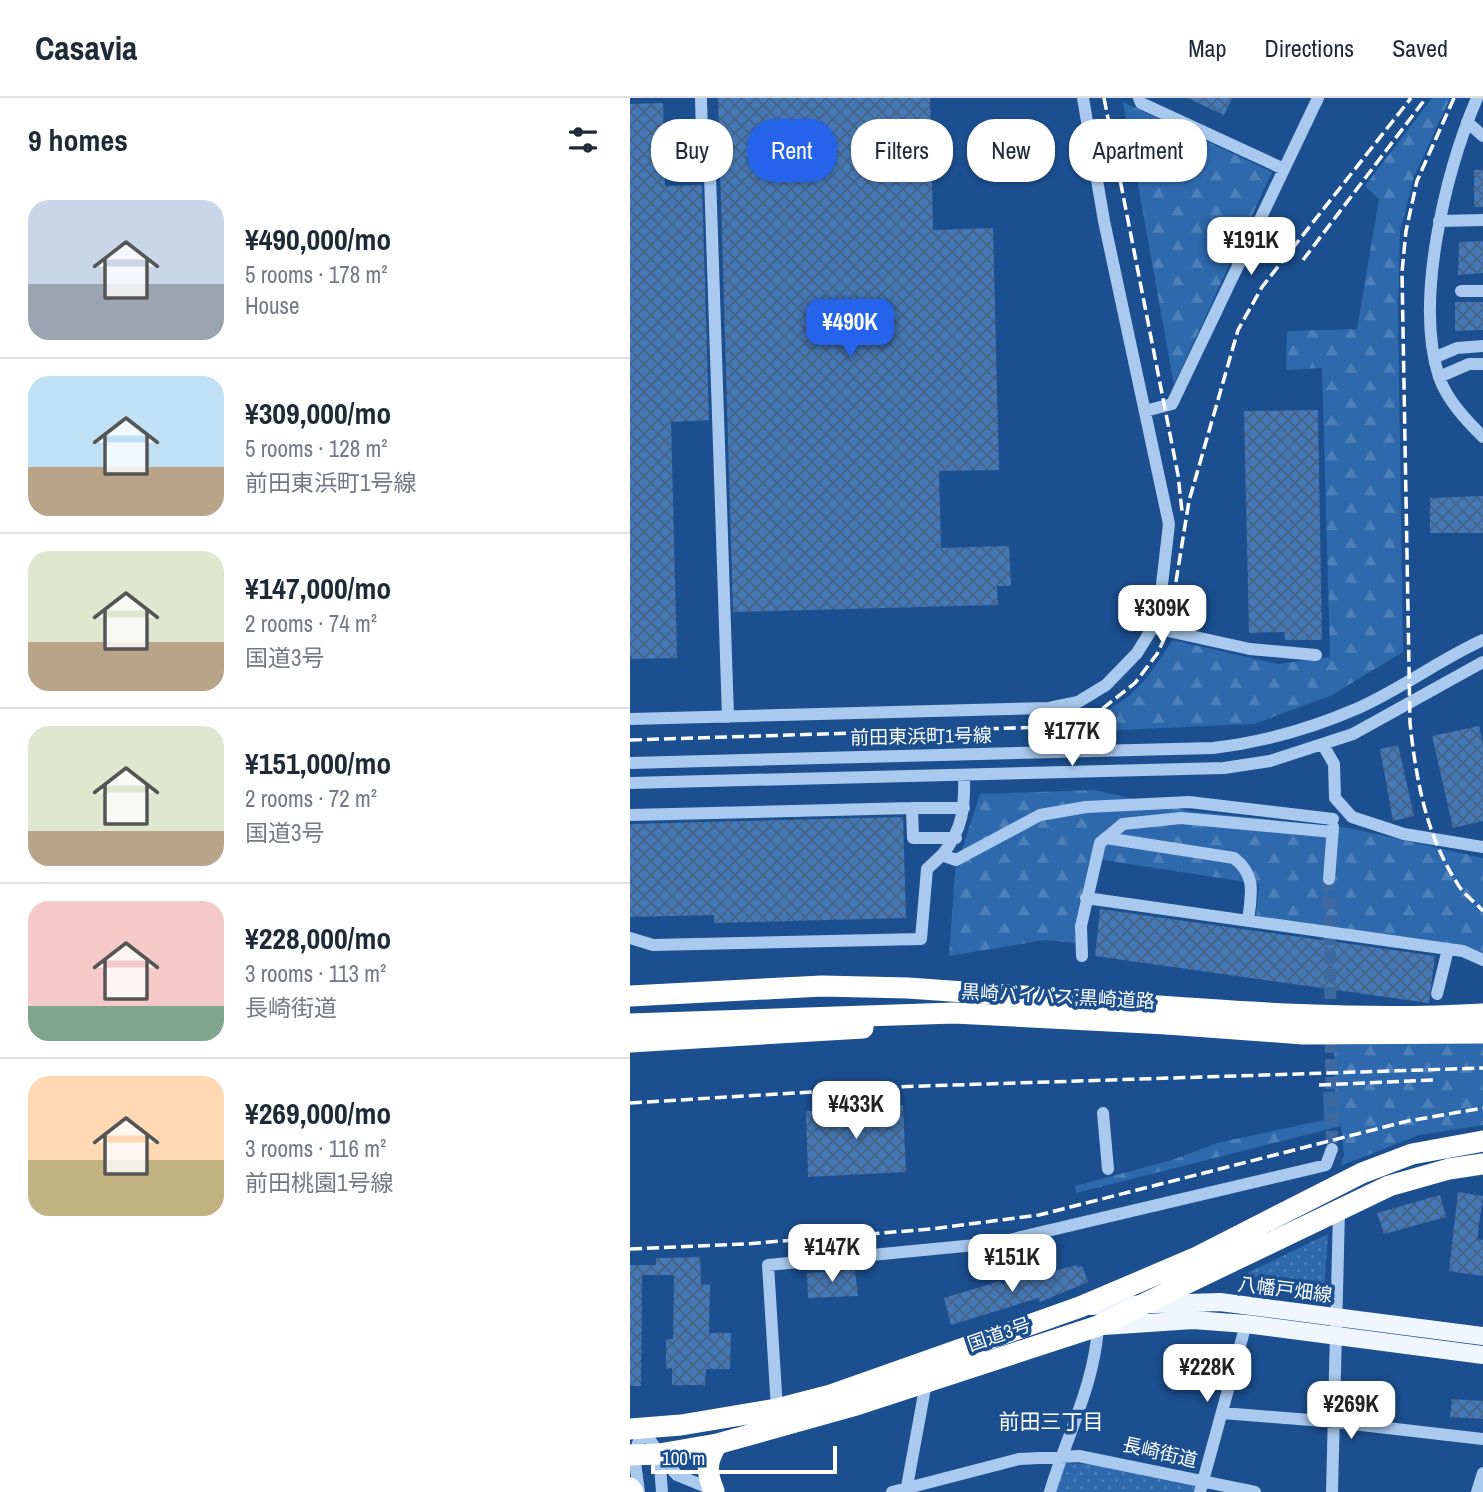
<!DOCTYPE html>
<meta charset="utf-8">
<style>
body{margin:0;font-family:"Archivo Narrow","Noto Sans JP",sans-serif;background:#f6f6f7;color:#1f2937;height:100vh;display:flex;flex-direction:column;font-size:26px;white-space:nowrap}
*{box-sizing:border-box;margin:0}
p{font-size:23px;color:#747a83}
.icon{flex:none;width:38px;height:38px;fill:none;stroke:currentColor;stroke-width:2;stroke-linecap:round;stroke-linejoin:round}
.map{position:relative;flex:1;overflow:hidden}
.details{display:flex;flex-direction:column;background:#fff;width:630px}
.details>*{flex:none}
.guide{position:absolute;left:21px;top:21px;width:665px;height:63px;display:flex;gap:14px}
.scale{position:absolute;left:21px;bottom:18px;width:186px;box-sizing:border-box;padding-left:7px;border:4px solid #fff;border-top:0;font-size:19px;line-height:24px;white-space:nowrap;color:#fff;-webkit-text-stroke:5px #1b4f8f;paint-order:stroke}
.price{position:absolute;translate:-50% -60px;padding:0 16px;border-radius:14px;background:#fff;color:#222;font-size:23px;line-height:46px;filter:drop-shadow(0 2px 4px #0008)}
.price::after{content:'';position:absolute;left:50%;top:42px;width:21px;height:16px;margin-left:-10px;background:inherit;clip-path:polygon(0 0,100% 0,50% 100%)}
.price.selected{background:#2563eb;color:#fff}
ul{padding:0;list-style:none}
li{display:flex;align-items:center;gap:21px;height:175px;padding:0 28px}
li+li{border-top:2px solid #e0e1e3}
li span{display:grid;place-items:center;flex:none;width:196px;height:140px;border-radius:21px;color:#555}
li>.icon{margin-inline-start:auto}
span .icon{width:84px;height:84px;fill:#fffc;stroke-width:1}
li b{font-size:30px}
h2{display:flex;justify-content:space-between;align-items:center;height:84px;padding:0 28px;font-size:30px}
.tag{padding:0 24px;border-radius:28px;background:#fff;box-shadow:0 2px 5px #0004;font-size:24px;line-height:63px}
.tag.selected{background:#2563eb;color:#fff}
header{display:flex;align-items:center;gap:42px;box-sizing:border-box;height:98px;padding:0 35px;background:#fff;border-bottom:2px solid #e0e1e3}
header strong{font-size:33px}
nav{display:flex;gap:38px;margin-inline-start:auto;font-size:24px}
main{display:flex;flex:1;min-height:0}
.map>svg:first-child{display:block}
.grass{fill:url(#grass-dots)}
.forest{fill:url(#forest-firs)}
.building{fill:url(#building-cross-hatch)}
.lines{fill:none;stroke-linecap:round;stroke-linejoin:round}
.minor-tunnel{stroke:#3d69a0;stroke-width:12;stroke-dasharray:12 6;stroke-linecap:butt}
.minor{stroke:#a9c9ee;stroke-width:12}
.major{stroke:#f0f6ff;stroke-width:18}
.highway{stroke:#fff;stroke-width:21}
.rail{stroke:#fff;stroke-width:3.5;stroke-dasharray:12 5;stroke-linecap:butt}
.highway-bridge{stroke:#fff;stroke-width:21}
.labels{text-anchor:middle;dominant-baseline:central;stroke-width:7;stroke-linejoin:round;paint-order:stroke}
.street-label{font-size:19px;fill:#fff;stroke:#1b4f8f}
.neighbourhood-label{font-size:21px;fill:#fff;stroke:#1b4f8f}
</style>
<header>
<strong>Casavia</strong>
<nav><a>Map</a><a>Directions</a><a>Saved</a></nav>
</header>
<main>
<section class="details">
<h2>9 homes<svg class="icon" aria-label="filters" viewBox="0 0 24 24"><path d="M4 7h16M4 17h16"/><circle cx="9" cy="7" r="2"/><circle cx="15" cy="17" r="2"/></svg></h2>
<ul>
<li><span style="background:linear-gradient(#c9d6e8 60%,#9aa5b1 0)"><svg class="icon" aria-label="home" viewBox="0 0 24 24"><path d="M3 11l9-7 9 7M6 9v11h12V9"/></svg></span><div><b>¥490,000/mo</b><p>5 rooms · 178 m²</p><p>House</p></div></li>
<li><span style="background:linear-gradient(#bfe0f5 65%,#b9a48a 0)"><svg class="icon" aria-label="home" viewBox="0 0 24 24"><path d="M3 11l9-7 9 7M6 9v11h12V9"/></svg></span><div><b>¥309,000/mo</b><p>5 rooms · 128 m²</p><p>前田東浜町1号線</p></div></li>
<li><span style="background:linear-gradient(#dfe7d0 65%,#b9a48a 0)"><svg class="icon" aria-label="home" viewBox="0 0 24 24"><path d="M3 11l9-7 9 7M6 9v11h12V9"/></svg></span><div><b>¥147,000/mo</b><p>2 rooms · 74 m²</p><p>国道3号</p></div></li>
<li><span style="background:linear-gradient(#dfe7d0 75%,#b9a48a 0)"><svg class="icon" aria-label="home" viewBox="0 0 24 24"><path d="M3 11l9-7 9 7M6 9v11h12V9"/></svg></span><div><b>¥151,000/mo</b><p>2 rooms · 72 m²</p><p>国道3号</p></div></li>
<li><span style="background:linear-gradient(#f6c9c9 75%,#7fa58c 0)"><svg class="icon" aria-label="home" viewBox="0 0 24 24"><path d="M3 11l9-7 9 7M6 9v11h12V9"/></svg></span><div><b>¥228,000/mo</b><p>3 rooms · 113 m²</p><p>長崎街道</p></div></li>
<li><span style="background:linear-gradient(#ffd9b3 60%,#c2b280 0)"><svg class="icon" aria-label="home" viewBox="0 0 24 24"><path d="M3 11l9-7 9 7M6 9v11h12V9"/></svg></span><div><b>¥269,000/mo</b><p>3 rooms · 116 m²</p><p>前田桃園1号線</p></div></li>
</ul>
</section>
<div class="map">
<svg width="853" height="1394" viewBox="0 0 853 1394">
<defs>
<pattern id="grass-dots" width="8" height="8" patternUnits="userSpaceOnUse" patternTransform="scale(1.75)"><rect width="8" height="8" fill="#2e69ad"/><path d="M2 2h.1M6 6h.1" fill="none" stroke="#4d80b9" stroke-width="1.8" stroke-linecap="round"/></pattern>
<pattern id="forest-firs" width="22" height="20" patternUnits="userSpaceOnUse" patternTransform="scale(1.75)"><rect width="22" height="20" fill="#2e69ad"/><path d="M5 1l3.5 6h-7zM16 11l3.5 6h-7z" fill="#4d80b9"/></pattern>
<pattern id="building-cross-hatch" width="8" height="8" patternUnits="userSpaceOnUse" patternTransform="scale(1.75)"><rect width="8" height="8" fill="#4478b7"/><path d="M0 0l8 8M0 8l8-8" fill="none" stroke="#486282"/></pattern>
</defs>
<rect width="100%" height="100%" fill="#1b4f8f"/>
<path class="grass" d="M 698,1136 L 694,1195 L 688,1199 L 623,1192 L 615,1176 Z
M 435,1365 L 478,1367 L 561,1386 L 566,1390 L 565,1394 L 425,1394 Z"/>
<path class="forest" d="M 802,0 L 820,0 L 784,79 L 770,133 L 768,210 L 773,554 L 700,598 L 624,626 L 422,635 C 487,611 505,604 542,542 L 648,566 L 700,559 L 692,270 L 656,272 L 657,233 L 727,231 L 749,101 L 735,88 Z
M 493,4 L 642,74 L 544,287 Z
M 464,692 L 559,713 L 719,730 L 853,760 L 853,857 L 626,819 L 629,786 L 460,760 L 445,826 L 446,845 L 414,842 L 319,858 L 325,773 L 350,696 Z
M 853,943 L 853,1027 L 789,1037 L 710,1068 L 714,1057 L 711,1028 L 446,1095 L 445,1088 L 542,1062 L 587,1045 L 694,1022 L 693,994 L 705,993 L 704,947 Z"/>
<path class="building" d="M 88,0 L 300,0 L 303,132 L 363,130 L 369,372 L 309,373 L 311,450 L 379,448 L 381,488 L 367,488 L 368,507 L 103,514 Z
M 557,0 L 602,0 L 594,17 Z
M 33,5 L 35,88 L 72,87 L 79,322 L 41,324 L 47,560 L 0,561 L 0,6 Z
M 844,72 L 853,72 L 853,109 L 844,109 Z
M 853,143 L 853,175 L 828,177 L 829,144 Z
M 825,204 L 853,204 L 853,232 L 825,233 Z
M 688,312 L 692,542 L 655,542 L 654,534 L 619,535 L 614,313 Z
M 853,398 L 853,435 L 800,435 L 800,400 Z
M 849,628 L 853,647 L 853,723 L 823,730 L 802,638 Z
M 768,647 L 784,718 L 763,723 L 750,651 Z
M 273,719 L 276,820 L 84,825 L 84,817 L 0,819 L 0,726 Z
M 470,811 L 805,858 L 799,905 L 465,858 Z
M 273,1007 L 276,1074 L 178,1079 L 176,1013 Z
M 828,1094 L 853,1098 L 847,1141 L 853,1142 L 853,1178 L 819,1173 Z
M 810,1097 L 816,1119 L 754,1136 L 747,1115 Z
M 70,1159 L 71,1186 L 80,1187 L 79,1235 L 101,1235 L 100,1271 L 76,1271 L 75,1287 L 42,1287 L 42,1270 L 36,1271 L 36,1241 L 43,1241 L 44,1177 L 12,1177 L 11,1288 L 0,1288 L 0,1167 L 26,1167 L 26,1160 Z
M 447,1167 L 448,1170 L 452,1168 L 458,1184 L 410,1204 L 408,1200 L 321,1227 L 314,1200 L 370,1183 L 372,1186 Z
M 225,1172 L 228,1198 L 178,1200 L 177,1175 Z
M 822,1301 L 853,1303 L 853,1321 L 820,1319 Z"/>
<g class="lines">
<path class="minor-tunnel" d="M 699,781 L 702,1051"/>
<path class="minor" d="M 71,0 L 72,37 L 80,77 L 98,619
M 509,0 L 511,5 L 654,71
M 847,0 C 816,73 784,202 809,279 C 817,302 836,322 853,339
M 837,24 L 853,38
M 809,123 L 853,122
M 831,193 L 853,193
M 806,259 L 827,250 L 853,248
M 809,279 L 839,266 L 853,266
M 515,313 L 542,306 L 688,0
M 528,521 L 538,533 L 620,551 L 686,557
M 0,621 L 419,610 L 448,604 L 476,587 L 507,555 L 528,521 L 539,426 L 474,123 L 453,0
M 693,647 L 704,666 L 705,700 L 722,719 L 774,736 L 853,749
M 0,665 L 583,650 C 633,644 680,631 726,611 C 768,593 809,562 853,542
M 334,677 C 335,708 333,732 312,757 L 326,762 L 410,717 L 456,709 L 559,704 L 703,721
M 0,685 L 594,670 L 640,663 L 723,636 L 853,564
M 0,717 L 282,710
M 326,740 L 283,740 L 282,710 L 334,710
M 476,740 L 604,760 C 627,778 621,796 618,823
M 699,781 L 703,729
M 456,800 L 818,851 L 807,896
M 0,840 L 23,847 L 291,841 L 297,771 L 312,757
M 818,851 L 833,853 L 853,862
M 452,858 L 451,828 L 470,745 L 493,726 L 551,720 L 703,734
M 473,1015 L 478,1071
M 147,1311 L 138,1167 L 366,1145 L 684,1070 L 696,1067 L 702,1051
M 592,1315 L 705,1324 L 853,1341
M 13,1331 L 29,1356 L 32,1394
M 29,1356 L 47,1377 L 86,1393
M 9,1394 L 4,1357 L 13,1331
M 262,1394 L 389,1361 L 449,1358 L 625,1394
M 276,1394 L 296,1285
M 420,1394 C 436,1339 465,1286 468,1228
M 570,1394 L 616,1226
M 702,1394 L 709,1113
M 847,1394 L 853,1375"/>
<path class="major" d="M 461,1208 L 590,1204 L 853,1238
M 474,1228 L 563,1222 L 616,1226 L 853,1257"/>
<path class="highway" d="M 0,898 L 192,888 L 278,890 L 450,902
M 0,926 L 324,915 L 537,926
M 0,944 L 233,930
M 0,1331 L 51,1327 L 147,1311 L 201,1297 L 450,1209 L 565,1160 L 732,1075 L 782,1056 L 853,1043
M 0,1357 L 29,1356 L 87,1346 L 223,1308 L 468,1228 L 759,1088 L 819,1071 L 853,1066
M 0,1390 L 3,1394
M 84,1393 C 76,1374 76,1364 87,1346"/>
<path class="rail" d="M 474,0 L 548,377 L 552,413
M 824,0 L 787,83 L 776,133 L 772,174 L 780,625 C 786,681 796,737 827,785 C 833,796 845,804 853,813
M 673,162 L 796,0
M 0,642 L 416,629 L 439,625 L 472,611 L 505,585 L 527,556 L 538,533 L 559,403 L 608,232 L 632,189 L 781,0
M 689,987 L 804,982
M 0,1005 L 262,989 L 853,970
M 0,1151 L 115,1146 L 301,1131 L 409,1117 L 778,1023 L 853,1010"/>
<path class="highway-bridge" d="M 450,902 C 584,912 718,924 853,916
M 537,926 L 673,936 L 853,935"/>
</g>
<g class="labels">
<g class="street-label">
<text transform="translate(291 638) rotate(-1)">前田東浜町1号線</text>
<text transform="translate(428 898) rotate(3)">黒崎バイパス;黒崎道路</text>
<text transform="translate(655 1191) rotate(7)">八幡戸畑線</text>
<text transform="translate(369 1236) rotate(-19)">国道3号</text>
<text transform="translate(530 1354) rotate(13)">長崎街道</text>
</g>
<g class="neighbourhood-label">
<text x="421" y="1323">前田三丁目</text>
</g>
</g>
</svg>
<div class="scale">100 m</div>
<b class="price" style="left:621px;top:179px">¥191K</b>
<b class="price selected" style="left:220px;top:261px">¥490K</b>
<b class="price" style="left:532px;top:547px">¥309K</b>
<b class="price" style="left:442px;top:670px">¥177K</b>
<b class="price" style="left:226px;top:1043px">¥433K</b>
<b class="price" style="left:202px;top:1186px">¥147K</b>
<b class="price" style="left:382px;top:1196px">¥151K</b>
<b class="price" style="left:577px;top:1306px">¥228K</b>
<b class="price" style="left:721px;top:1343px">¥269K</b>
<div class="guide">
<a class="tag">Buy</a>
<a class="tag selected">Rent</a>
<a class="tag">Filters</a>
<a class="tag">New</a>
<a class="tag">Apartment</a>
</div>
</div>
</main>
